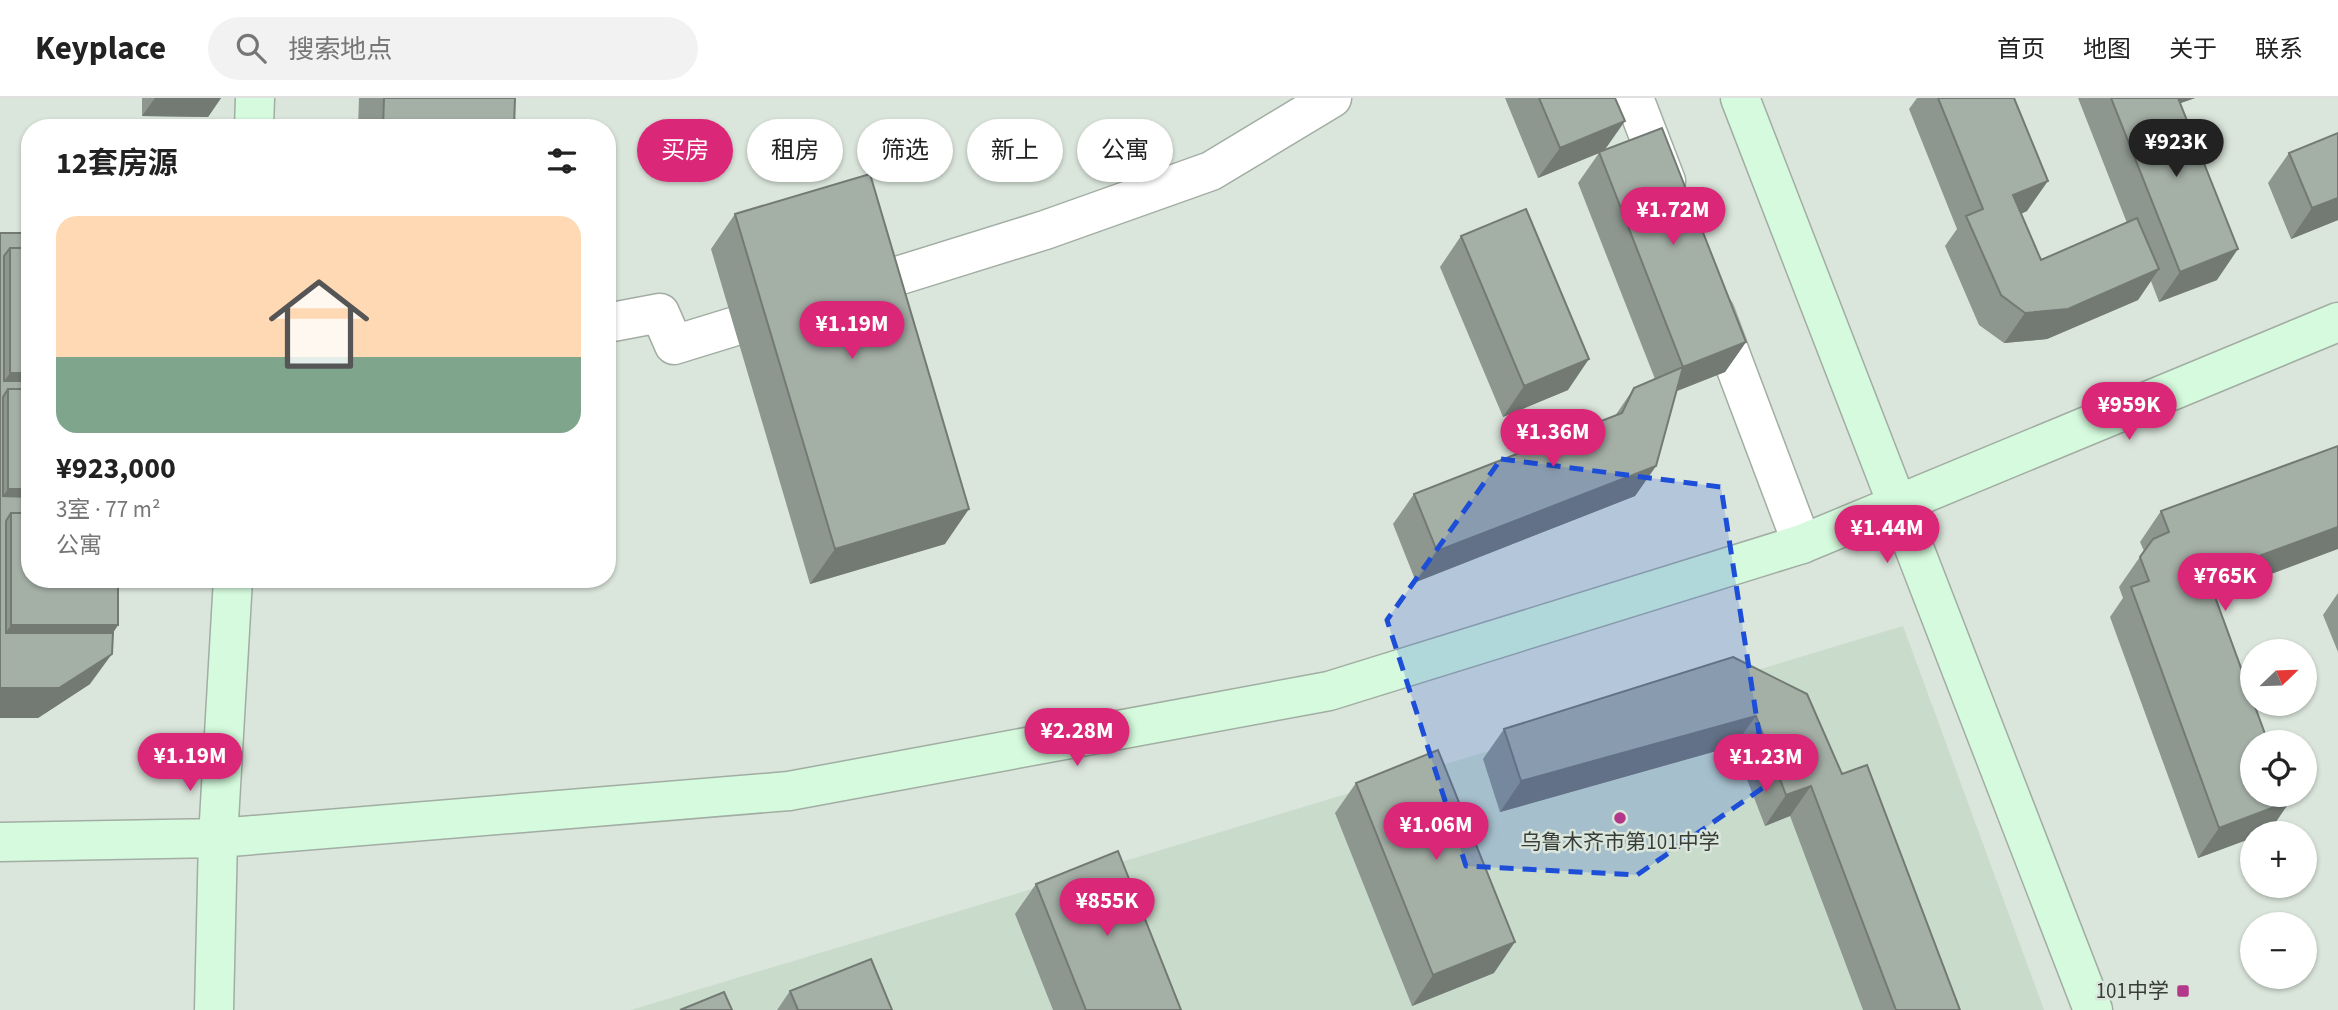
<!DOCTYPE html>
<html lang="zh">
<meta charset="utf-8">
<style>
body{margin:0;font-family:"Source Sans 3","Noto Sans SC",sans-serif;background:#f2f2f2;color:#222;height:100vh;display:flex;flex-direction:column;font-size:26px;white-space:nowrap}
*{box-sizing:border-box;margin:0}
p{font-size:23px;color:#767676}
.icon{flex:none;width:38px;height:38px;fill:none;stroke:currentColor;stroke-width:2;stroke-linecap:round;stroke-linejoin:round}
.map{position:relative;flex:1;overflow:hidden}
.details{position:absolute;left:21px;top:21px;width:595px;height:469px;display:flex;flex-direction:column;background:#fff;border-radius:28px;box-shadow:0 2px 5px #0004}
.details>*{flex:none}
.hud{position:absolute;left:637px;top:21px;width:665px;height:63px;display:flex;gap:14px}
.needle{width:46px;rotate:67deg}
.tools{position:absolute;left:2240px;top:541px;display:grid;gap:14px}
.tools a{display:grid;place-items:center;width:77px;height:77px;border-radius:50%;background:#fff;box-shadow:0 2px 5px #0004;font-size:35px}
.price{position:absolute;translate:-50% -60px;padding:0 16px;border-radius:24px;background:#db2777;color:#fff;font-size:23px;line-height:46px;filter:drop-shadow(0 2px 4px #0008)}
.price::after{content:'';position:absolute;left:50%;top:42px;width:21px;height:16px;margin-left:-10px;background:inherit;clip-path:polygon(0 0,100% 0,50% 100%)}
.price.selected{background:#222;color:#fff}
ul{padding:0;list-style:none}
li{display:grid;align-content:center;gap:14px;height:371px;padding:0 35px}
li+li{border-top:2px solid #e0e0e0}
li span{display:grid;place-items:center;height:217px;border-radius:21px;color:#555}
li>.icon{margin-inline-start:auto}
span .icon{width:126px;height:126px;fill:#fffc;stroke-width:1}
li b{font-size:30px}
h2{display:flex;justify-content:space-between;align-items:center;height:84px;padding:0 35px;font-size:30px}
.chip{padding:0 24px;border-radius:32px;background:#fff;box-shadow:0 2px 5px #0004;font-size:24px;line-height:63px}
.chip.selected{background:#db2777;color:#fff}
header{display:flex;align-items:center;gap:42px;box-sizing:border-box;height:98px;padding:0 35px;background:#fff;border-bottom:2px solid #e0e0e0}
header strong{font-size:33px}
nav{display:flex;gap:38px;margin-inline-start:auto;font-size:24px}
.search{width:490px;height:63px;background:#f2f2f2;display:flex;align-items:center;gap:18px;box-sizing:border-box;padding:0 24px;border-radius:38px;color:#767676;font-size:26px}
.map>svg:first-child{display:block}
.built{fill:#c9dbcb}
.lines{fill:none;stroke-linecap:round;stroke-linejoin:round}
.street-casing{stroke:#a2ada3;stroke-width:41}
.secondary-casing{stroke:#a2ada3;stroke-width:41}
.street{stroke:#fff;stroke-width:38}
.secondary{stroke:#d5fadd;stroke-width:38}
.wall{fill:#8d968f}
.shaded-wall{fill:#737a74}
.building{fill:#a4afa6;stroke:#737a74;stroke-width:2}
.marked{fill:#1d4ed8;fill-opacity:0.2;stroke:#1d4ed8;stroke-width:5;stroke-dasharray:14 9;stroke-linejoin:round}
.poi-dot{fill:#b43889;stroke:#dae5db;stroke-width:2.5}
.labels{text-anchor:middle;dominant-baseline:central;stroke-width:5;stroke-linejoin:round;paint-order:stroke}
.poi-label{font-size:21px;fill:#383d39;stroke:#dae5db}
</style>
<header>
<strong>Keyplace</strong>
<div class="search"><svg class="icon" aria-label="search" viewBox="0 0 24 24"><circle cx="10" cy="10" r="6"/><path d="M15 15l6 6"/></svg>搜索地点</div>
<nav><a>首页</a><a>地图</a><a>关于</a><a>联系</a></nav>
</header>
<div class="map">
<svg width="2338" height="912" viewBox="0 0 2338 912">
<rect width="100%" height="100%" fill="#dae5db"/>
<path class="built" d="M 1903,528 L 2044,912 L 631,912 Z"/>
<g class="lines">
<defs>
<path id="street" d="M 1634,0 L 1666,83
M 849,193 L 1045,132 L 1211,73 L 1332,0
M 1715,215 L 1802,446
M 607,225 L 660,215 L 674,247 L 785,213"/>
<path id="secondary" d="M 1740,0 L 2093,912
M 254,30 L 255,0
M 0,744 L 218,740 L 789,693 L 1329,593 L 1802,446 L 2338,224
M 214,912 L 218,740 L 233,481"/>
</defs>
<use href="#street" class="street-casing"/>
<use href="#secondary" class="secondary-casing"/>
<use href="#street" class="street"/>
<use href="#secondary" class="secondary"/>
</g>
<path class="wall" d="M 142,0 L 221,0 L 208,19 L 142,18 Z
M 359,0 L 515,0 L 514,30 L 358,30 Z
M 1505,0 L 1615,0 L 1604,53 L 1746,244 L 1725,274 L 1676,293 L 1656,368 L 1635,398 L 1416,484 L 1393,426 L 1414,396 L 1615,318 L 1634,290 L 1655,281 L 1578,85 L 1599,55 L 1538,80 Z
M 1917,0 L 2014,0 L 2027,113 L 2021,116 L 2041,162 L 2127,125 L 2078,0 L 2195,0 L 2180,5 L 2217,182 L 2159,204 L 2151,183 L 2138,202 L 2047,241 L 2004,245 L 1979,227 L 1945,148 L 1957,131 L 1909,11 Z
M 2289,55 L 2338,122 L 2291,141 L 2268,85 Z
M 735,116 L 945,446 L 810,486 L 711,151 Z
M 0,135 L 30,135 L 30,481 L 118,527 L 113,535 L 90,586 L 38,620 L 0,620 Z
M 1461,138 L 1568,292 L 1503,319 L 1440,169 Z
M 2161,413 L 2214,497 L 2290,703 L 2269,734 L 2265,735 L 2252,735 L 2252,740 L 2198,760 L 2110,519 L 2123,500 L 2119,489 L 2144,453 L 2140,444 Z
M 2338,495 L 2338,554 L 2323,517 Z
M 1733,559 L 1842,676 L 1960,912 L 1863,912 L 1790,718 L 1765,728 L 1734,648 L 1500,714 L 1483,661 L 1504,631 Z
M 1356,685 L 1494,875 L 1412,908 L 1335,715 Z
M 1036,786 L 1181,912 L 1053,912 L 1015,816 Z
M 790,893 L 892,912 L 777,912 Z"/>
<path class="shaded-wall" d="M 155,0 L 221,0 L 208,19 L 142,18 Z
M 2176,0 L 2195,0 L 2170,9 Z
M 1625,23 L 1604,53 L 1538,80 L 1560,50 Z
M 2048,83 L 2027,113 L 1992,128 L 2013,97 Z
M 2338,100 L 2338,122 L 2291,141 L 2312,110 Z
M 2238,151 L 2217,182 L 2159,204 L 2180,174 Z
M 2159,171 L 2138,202 L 2047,241 L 2004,245 L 2025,215 Z
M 1746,244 L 1725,274 L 1662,299 L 1683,269 Z
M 1589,261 L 1568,292 L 1503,319 L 1524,288 Z
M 10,275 L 30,275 L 30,329 L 8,291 L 0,289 Z
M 1656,368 L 1635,398 L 1416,484 L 1437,453 Z
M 8,391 L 30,391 L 30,453 L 11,415 L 0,402 Z
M 969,411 L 945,446 L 810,486 L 835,451 Z
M 2338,429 L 2338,451 L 2186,508 L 2207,477 Z
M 11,527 L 118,527 L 92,566 L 0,543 Z
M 112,556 L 90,586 L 38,620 L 0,620 L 0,590 Z
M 1756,618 L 1734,648 L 1500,714 L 1521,683 Z
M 1811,688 L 1790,718 L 1765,728 L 1786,697 Z
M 2290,703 L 2269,734 L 2265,735 L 2252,735 L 2252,740 L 2198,760 L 2219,730 Z
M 1515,844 L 1494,875 L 1412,908 L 1433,877 Z"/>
<path class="building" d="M 384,0 L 515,0 L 514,30 L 383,30 Z
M 1539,0 L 1615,0 L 1625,23 L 1560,50 Z
M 1938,0 L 2014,0 L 2048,83 L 2013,97 L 2041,162 L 2137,120 L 2159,171 L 2068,211 L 2025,215 L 2001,197 L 1966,118 L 1983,111 Z
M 2111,0 L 2178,0 L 2238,151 L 2180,174 Z
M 1662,30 L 1746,244 L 1683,269 L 1599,54 Z
M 2338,35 L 2338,100 L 2312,110 L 2289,55 Z
M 870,76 L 969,411 L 835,451 L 735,116 Z
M 1526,111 L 1589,261 L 1524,288 L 1461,138 Z
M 0,135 L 30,135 L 30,150 L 10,150 L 4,158 L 4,283 L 30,283 L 30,291 L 8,291 L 3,299 L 3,398 L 30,399 L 30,415 L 11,415 L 6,423 L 6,535 L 113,535 L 112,556 L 59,590 L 0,590 Z
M 10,150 L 30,150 L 30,275 L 10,275 Z
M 1683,269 L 1656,368 L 1437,453 L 1414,396 L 1622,315 L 1634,290 Z
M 8,291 L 30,291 L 30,391 L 8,391 Z
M 2338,348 L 2338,429 L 2207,477 L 2252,600 L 2252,606 L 2254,606 L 2268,644 L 2252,644 L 2252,696 L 2288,696 L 2290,703 L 2219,730 L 2131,489 L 2149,483 L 2140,459 L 2153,441 L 2169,434 L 2161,413 Z
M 11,415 L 30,415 L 30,481 L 118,481 L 118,527 L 11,527 Z
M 1733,559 L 1807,596 L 1842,676 L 1867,667 L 1960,912 L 1896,912 L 1811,688 L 1786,697 L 1756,618 L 1521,683 L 1504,631 Z
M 1438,652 L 1515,844 L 1433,877 L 1356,685 Z
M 1118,753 L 1181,912 L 1086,912 L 1036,786 Z
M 871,861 L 892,912 L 798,912 L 790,893 Z
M 724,894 L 732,912 L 680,912 Z"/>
<path class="marked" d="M 1501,361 L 1721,389 L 1767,687 L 1637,777 L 1466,768 L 1387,522 Z"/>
<g class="poi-dot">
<circle cx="1620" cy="720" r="7"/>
<rect x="2176" y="886" width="14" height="14" rx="3.5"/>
</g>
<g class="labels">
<g class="poi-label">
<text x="1620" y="744">乌鲁木齐市第101中学</text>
<text x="2169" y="893" text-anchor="end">101中学</text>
</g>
</g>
</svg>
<div class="tools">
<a><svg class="needle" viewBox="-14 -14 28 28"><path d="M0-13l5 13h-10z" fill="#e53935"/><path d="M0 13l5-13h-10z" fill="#767676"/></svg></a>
<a><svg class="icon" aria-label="locate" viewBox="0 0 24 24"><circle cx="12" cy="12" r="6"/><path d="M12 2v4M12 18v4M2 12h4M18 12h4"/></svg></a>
<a>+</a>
<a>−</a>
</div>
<b class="price selected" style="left:2176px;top:81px">¥923K</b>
<b class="price" style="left:1673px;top:149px">¥1.72M</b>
<b class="price" style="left:852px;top:263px">¥1.19M</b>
<b class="price" style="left:2129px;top:344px">¥959K</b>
<b class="price" style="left:1553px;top:371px">¥1.36M</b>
<b class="price" style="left:1887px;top:467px">¥1.44M</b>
<b class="price" style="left:2225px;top:515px">¥765K</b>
<b class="price" style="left:1077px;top:670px">¥2.28M</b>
<b class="price" style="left:190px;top:695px">¥1.19M</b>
<b class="price" style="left:1766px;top:696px">¥1.23M</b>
<b class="price" style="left:1436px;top:764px">¥1.06M</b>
<b class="price" style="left:1107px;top:840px">¥855K</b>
<div class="hud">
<a class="chip selected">买房</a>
<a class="chip">租房</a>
<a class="chip">筛选</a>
<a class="chip">新上</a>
<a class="chip">公寓</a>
</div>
<section class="details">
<h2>12套房源<svg class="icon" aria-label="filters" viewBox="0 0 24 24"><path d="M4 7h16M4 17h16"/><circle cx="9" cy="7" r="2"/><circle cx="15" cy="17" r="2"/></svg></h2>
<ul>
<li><span style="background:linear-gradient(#ffd9b3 65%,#7fa58c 0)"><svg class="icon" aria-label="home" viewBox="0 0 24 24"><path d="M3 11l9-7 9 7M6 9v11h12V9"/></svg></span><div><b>¥923,000</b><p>3室 · 77 m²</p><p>公寓</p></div></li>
</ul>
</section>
</div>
